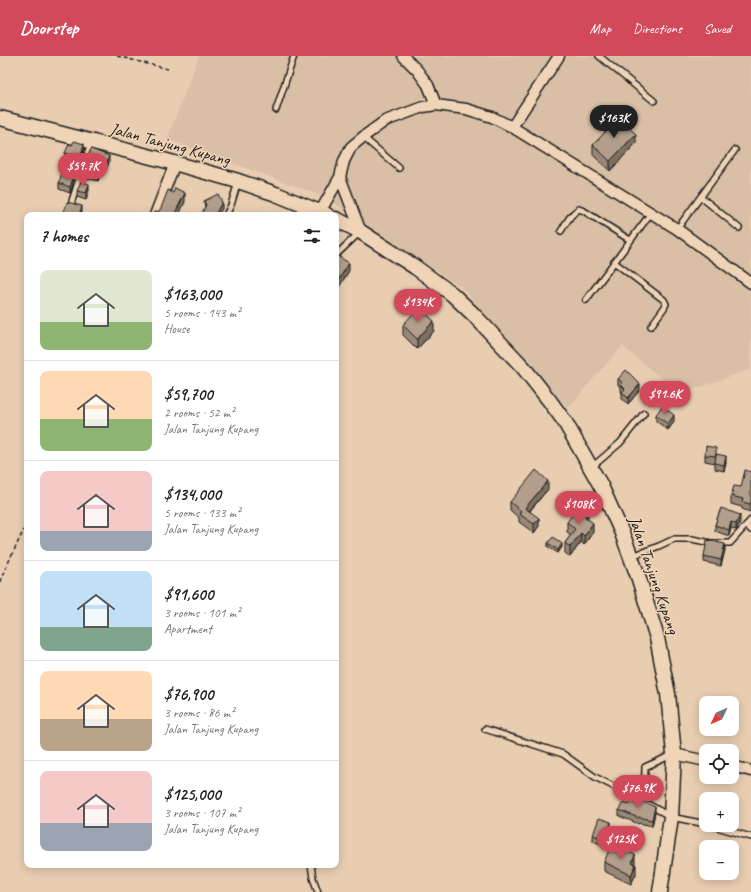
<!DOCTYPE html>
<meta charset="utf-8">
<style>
body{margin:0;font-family:Caveat,sans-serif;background:#f6f6f6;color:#202124;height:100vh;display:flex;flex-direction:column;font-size:15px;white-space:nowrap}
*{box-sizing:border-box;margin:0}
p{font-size:13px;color:#757577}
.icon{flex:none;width:22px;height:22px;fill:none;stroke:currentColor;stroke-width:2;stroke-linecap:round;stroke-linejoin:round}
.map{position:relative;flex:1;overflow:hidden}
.details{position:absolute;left:24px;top:156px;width:315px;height:656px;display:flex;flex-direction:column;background:#fff;border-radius:8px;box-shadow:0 2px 10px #0003}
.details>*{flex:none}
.needle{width:26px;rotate:226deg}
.controls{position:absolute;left:699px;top:640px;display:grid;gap:8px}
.controls a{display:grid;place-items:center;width:40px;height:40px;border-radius:8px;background:#fff;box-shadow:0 2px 10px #0003;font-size:20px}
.price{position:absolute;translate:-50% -34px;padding:0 9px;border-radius:14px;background:#d1495b;color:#fff;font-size:13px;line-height:26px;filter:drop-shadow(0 1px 2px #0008)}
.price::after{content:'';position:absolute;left:50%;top:24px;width:12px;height:9px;margin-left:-6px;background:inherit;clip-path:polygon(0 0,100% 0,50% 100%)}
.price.current{background:#222;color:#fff}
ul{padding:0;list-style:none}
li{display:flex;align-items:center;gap:12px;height:100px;padding:0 16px}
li+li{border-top:1px solid #e0e0e0}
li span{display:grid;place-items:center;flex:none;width:112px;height:80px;border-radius:8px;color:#555}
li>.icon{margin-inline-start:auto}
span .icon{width:48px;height:48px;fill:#fffc;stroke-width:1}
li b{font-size:17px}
h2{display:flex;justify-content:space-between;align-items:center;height:48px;padding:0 16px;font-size:17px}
header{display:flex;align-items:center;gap:24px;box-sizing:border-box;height:56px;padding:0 20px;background:#d1495b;color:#fff}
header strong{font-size:19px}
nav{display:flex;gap:22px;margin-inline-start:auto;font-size:14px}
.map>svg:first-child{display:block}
.built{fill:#d8bfa5}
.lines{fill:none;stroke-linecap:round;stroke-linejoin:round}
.service-casing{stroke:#1c1c1c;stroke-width:8}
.minor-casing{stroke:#1c1c1c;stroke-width:13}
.secondary-casing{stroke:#1c1c1c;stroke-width:17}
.path{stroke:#1c1c1c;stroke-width:1.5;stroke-dasharray:4 3;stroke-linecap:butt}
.service{stroke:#f0d4b7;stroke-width:5}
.minor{stroke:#f0d4b7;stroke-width:10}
.secondary{stroke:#f0d4b7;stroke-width:14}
.wall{fill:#987;stroke:#1c1c1c}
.shaded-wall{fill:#7d6f61;stroke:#1c1c1c}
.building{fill:#b29e8a;stroke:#1c1c1c}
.labels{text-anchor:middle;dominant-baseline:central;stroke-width:3;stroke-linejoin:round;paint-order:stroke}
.street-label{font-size:17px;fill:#1c1c1c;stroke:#f0d4b7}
</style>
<header>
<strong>Doorstep</strong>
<nav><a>Map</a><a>Directions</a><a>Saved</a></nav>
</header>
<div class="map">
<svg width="751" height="836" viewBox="0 0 751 836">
<rect width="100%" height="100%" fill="#e8cdb1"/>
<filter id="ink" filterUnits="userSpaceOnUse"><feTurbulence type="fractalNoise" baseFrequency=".025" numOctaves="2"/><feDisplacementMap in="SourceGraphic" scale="8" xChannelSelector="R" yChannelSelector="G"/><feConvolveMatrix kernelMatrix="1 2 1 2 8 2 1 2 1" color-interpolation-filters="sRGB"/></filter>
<g filter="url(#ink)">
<path class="built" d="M 199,0 L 751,0 L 751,313 L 681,338 L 622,290 L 568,352 L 461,231 L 325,141 L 167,83 Z"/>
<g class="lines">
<defs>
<path id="service" d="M 599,0 L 654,45
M 276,54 L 294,0
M 363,81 L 399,112
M 701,141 L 739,172
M 71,148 L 91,86
M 226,159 L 231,149 L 238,126
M 677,173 L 735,94
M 561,175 C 566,167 571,157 579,153 L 584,155 L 630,184
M 336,199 L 360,176
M 614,206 L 664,244 L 666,248 L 664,252 L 651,270
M 586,244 L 651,157
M 592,411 L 620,387 L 644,357
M 746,469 L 751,474
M 632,500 L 659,490 L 674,483 L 692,483 L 711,487 L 730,487 L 751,464
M 485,673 L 563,698 L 595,721 L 644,746
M 672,699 L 645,711 L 644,746 L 671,761 L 706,768
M 710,769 L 751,781
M 311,809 L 313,822 L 318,836"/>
<path id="minor" d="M 403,0 L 417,14 L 428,29 L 436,49
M 512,71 L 559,0
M 340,121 L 361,176
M 320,156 L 340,121 L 344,105 L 351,91 L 363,81 L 385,65 L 423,51 L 436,49 L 466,53 L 492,61 L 512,71 L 677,173 L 751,227
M 155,159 L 175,107
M 674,698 L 706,705
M 732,710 L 751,715"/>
<path id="secondary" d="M 0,62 L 167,105 L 238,125 L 276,138 L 327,159
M 336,163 L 361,176 L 415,211 L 452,238 L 473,258 L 523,311 L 549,344 L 565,366 L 601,430 L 622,477 L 639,523 L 657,582 L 668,638 L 674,698 L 671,761 L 660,836"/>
</defs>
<use href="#service" class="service-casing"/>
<use href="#minor" class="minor-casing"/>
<use href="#secondary" class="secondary-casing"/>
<path class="path" d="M 117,0 L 168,13
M 0,526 L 1,522 L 27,467"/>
<use href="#service" class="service"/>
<use href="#minor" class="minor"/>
<use href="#secondary" class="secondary"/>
</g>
<path class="wall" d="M 636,87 L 610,115 L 593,99 L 593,89 Z
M 91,93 L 109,106 L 107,112 L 102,111 L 98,125 L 86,122 L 87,114 L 86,114 L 86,107 Z
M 84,95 L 80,108 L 65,103 L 65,97 Z
M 71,122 L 73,129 L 70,137 L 59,133 L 59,127 Z
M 89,134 L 86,144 L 77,141 L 77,135 Z
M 204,145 L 222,153 L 205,152 Z
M 403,269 L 434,275 L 417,293 L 403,279 Z
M 618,323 L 640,334 L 628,348 L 622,343 L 622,337 L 621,335 L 621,331 L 618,329 Z
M 656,359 L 674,366 L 668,374 L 656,365 Z
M 716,398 L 726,407 L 724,415 L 715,413 L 715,407 L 705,405 L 705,399 Z
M 751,416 L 750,456 L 742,453 L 742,451 L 731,448 L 731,440 L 741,431 Z
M 548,433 L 530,455 L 539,470 L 534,477 L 519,466 L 519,462 L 510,454 L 510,446 Z
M 721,452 L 740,466 L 736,474 L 731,472 L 729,480 L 715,475 L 715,469 Z
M 588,463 L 593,476 L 584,489 L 581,486 L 570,501 L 565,497 L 565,487 L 571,479 L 567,476 L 567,466 Z
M 548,487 L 562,491 L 558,497 L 548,491 Z
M 725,494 L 721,510 L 704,506 L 704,500 Z
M 629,748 L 655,757 L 652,770 L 639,767 L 639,768 L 619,760 L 619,754 Z
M 611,772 L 605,790 L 593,785 L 593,779 Z
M 604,806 L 636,818 L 631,828 L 604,815 Z"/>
<path class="shaded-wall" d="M 636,78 L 636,87 L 610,115 L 610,105 Z
M 84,88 L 84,95 L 80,108 L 80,102 Z
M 109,100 L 109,106 L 107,112 L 107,106 Z
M 102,104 L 102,111 L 98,125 L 98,119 Z
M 73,123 L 73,129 L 70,137 L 70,131 Z
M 89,128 L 89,134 L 86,144 L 86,137 Z
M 185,137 L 185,146 L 179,159 L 174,159 Z
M 222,146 L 222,153 L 218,159 L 215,159 Z
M 82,150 L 82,159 L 79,159 Z
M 349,207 L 349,215 L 336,236 L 336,228 Z
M 434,265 L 434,275 L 417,293 L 417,283 Z
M 640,328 L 640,334 L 628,348 L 628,342 Z
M 674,359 L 674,366 L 668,374 L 668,368 Z
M 726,400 L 726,407 L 724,415 L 724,409 Z
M 548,425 L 548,433 L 525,460 L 525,452 Z
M 588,457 L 588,466 L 585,461 Z
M 740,459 L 740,466 L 736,474 L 736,468 Z
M 539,462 L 539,470 L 534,477 L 534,468 Z
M 731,466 L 731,472 L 729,480 L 729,474 Z
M 593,467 L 593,476 L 584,489 L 584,480 Z
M 581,477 L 581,486 L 570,501 L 570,491 Z
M 562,488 L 562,491 L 558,497 L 558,494 Z
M 725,488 L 725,494 L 721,510 L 721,504 Z
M 655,751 L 655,757 L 652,770 L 652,764 Z
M 611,766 L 611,772 L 605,790 L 605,783 Z
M 635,799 L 635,809 L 632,807 Z
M 636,809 L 636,818 L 631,828 L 631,819 Z"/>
<path class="building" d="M 618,62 L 636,78 L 610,105 L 593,89 Z
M 74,85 L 84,88 L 80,102 L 65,97 L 69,88 L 72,89 Z
M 91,93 L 109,100 L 107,106 L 102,104 L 98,119 L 86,115 L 89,108 L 86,107 Z
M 62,116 L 71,119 L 70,122 L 73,123 L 70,131 L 59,127 Z
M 81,125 L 89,128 L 86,137 L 77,135 Z
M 175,132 L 185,137 L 174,159 L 154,159 L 155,156 L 159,155 L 161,152 L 168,134 L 173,137 Z
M 218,138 L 222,146 L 215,159 L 201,159 L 206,149 L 204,145 Z
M 67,146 L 82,150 L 79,159 L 63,159 Z
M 336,199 L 349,207 L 336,228 Z
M 419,251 L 434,265 L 417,283 L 403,269 Z
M 626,314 L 640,328 L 628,342 L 622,336 L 625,333 L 621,329 L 623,327 L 618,323 Z
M 662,350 L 674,359 L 668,368 L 656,359 Z
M 706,390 L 716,392 L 716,400 L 705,399 Z
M 716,398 L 726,400 L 724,409 L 715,407 Z
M 536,414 L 548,425 L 525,452 L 539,462 L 534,468 L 519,458 L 521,455 L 510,446 Z
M 745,414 L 751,416 L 751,445 L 750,448 L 742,446 L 743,443 L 731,440 L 734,430 L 741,431 Z
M 579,450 L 588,457 L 585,461 L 593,467 L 584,480 L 581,477 L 570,491 L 565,487 L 575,473 L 567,466 Z
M 721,452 L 740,459 L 736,468 L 731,466 L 729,474 L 715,469 Z
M 553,481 L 562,488 L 558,494 L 548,487 Z
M 707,484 L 725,488 L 721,504 L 704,500 Z
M 632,741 L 643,745 L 655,751 L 652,764 L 639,761 L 639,762 L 619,754 L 623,746 L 629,748 Z
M 599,762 L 611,766 L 605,783 L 593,779 Z
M 617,790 L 635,799 L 632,807 L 636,809 L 631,819 L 604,806 L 610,792 L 615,794 Z"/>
</g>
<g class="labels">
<g class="street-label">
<text transform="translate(170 88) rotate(15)">Jalan Tanjung Kupang</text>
<text transform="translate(654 519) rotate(71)">Jalan Tanjung Kupang</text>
</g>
</g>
</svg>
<div class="controls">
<a><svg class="needle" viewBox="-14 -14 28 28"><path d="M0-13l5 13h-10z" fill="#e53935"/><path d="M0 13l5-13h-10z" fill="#757577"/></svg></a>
<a><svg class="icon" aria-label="locate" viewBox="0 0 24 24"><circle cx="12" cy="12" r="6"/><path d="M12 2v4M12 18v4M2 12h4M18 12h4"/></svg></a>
<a>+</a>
<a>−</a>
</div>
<b class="price current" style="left:614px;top:83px">$163K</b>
<b class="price" style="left:83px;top:131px">$59.7K</b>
<b class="price" style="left:418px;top:267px">$134K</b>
<b class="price" style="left:665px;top:359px">$91.6K</b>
<b class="price" style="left:579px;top:469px">$108K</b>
<b class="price" style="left:638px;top:753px">$76.9K</b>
<b class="price" style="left:621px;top:804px">$125K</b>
<section class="details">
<h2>7 homes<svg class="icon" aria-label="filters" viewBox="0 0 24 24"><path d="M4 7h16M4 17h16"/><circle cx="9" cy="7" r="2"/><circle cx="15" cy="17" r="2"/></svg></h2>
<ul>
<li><span style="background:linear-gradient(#dfe7d0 65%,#8fb573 0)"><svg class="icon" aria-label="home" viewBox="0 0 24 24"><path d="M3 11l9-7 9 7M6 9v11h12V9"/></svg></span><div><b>$163,000</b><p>5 rooms · 143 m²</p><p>House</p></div></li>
<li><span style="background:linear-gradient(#ffd9b3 60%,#8fb573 0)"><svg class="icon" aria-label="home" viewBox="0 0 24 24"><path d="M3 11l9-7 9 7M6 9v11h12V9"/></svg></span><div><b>$59,700</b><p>2 rooms · 52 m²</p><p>Jalan Tanjung Kupang</p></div></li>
<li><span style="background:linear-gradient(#f6c9c9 75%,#9aa5b1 0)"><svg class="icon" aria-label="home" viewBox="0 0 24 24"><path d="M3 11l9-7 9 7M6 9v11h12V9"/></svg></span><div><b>$134,000</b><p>5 rooms · 133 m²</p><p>Jalan Tanjung Kupang</p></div></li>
<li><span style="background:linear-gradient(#bfe0f5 70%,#7fa58c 0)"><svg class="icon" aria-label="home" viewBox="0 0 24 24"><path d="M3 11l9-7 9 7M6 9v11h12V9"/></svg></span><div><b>$91,600</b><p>3 rooms · 101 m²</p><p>Apartment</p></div></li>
<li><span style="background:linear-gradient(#ffd9b3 60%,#b9a48a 0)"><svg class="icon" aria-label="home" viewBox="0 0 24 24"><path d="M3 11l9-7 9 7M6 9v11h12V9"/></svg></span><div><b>$76,900</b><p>3 rooms · 86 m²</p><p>Jalan Tanjung Kupang</p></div></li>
<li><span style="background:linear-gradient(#f6c9c9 65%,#9aa5b1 0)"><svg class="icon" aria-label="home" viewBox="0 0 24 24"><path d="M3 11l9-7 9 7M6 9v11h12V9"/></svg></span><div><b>$125,000</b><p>3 rooms · 107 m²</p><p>Jalan Tanjung Kupang</p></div></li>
</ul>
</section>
</div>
